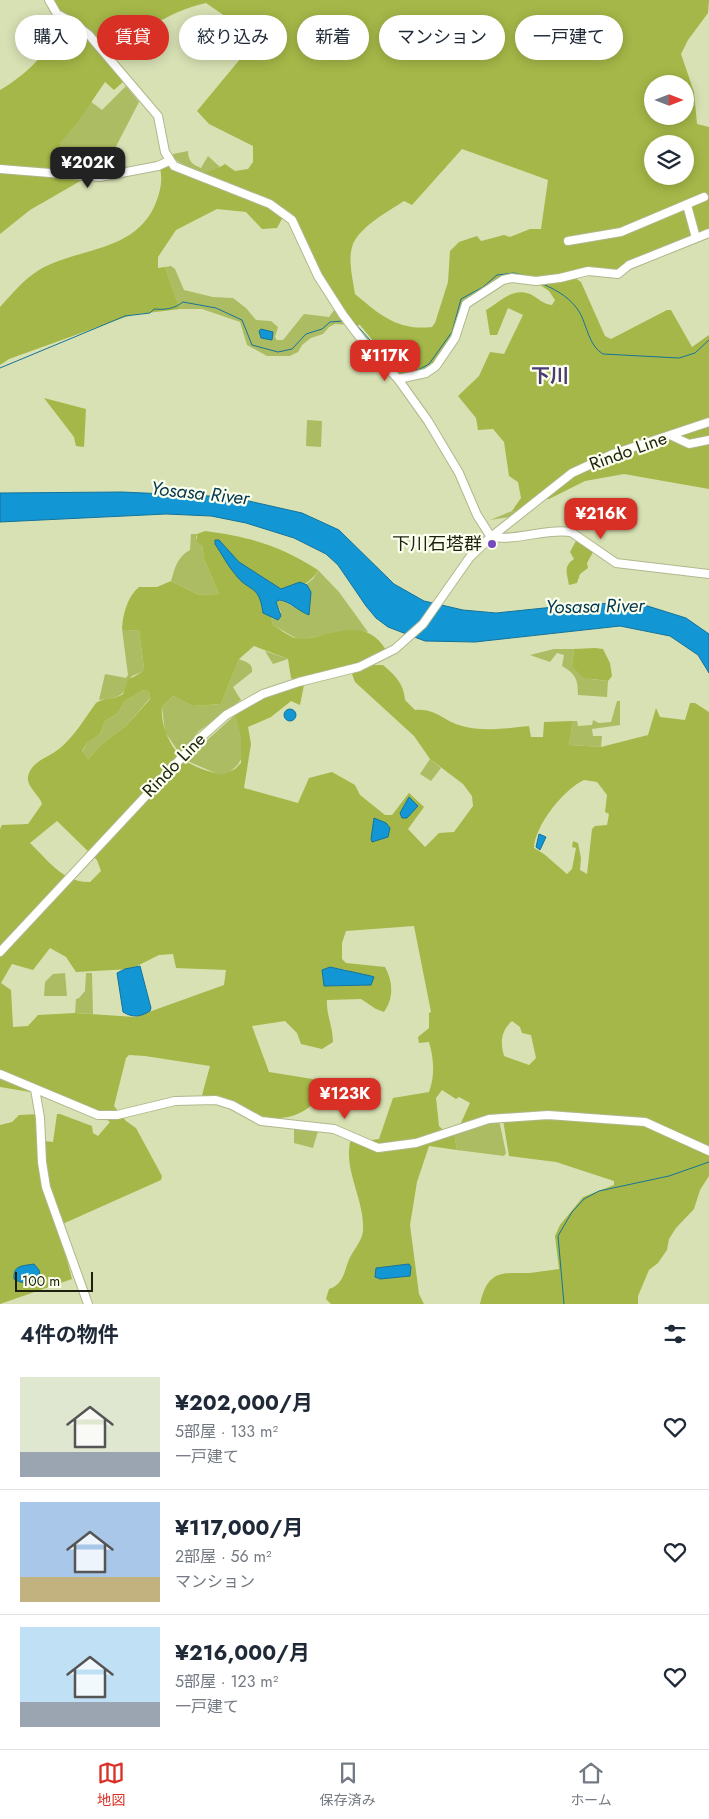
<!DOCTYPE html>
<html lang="ja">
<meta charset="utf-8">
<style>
body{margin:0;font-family:Jost,"Noto Sans JP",sans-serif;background:#f2f2f3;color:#1f2937;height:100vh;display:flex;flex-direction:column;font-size:19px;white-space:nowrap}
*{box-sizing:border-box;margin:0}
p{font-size:16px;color:#747a83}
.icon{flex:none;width:28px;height:28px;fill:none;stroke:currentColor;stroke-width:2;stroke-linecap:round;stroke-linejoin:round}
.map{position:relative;height:1304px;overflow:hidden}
.side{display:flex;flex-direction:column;background:#fff;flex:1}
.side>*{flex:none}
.hud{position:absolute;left:15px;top:15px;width:680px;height:45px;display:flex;gap:10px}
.needle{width:32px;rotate:90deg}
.tools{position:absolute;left:644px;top:75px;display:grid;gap:10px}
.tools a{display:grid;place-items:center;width:50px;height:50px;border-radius:50%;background:#fff;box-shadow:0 2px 12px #0003;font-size:25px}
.scale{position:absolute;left:15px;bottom:12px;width:78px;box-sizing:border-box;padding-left:5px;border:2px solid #1d200f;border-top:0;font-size:14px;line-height:18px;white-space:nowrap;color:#1d200f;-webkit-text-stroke:4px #fbffed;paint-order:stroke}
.price{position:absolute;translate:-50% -42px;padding:0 11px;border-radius:10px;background:#d93025;color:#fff;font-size:16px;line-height:32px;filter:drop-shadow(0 1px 2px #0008)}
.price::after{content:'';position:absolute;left:50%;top:30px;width:15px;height:11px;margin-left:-8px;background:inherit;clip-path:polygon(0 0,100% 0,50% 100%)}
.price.on{background:#222;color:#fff}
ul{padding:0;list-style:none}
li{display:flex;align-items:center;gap:15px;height:125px;padding:0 20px}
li+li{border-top:1px solid #e0e1e3}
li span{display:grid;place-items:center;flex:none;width:140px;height:100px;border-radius:0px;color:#555}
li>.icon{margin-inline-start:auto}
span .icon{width:60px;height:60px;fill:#fffc;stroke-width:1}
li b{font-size:21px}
h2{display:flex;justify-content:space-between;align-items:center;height:60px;padding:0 20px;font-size:21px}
.tag{padding:0 18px;border-radius:22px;background:#fff;box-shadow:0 2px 12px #0003;font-size:18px;line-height:45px}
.tag.on{background:#d93025;color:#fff}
.dock{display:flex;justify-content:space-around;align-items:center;height:70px;border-top:1px solid #e0e1e3;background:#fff;font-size:14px;color:#747a83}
.dock a{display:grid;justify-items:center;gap:2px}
.dock .on{color:#d93025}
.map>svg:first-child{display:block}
.green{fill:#acbc62}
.forest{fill:#a5b748;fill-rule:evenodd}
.water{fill:#1296d4;stroke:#157399}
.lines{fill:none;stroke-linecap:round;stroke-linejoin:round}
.stream{stroke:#157399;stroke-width:1}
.minor-casing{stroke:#afb88c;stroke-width:10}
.minor{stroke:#fff;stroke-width:8}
.poi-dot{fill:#784ac2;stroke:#fbffed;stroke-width:2}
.labels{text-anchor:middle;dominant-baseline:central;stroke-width:4.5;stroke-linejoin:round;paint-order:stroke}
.street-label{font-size:18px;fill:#1d200f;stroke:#fbffed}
.poi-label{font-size:18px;fill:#1d200f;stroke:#fbffed;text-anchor:end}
.neighbourhood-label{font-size:19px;font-weight:bold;fill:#4d3975;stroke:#fbffed}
.water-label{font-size:19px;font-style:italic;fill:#03364f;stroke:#fbffed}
</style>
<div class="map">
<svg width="709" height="1304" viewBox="0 0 709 1304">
<rect width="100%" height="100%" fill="#d8e1b4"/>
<path class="green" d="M 126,86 L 139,102 L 110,158 L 119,165 L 116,172 C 92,178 78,176 59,160 L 60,142 L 75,126 L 90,101 L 102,110 Z
M 188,151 C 188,161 193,165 201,168 L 208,156 L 220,167 L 212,172 L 199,174 L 174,159 L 173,154 Z
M 171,266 L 175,269 L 184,290 L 213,297 L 233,298 L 246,308 L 256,320 L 271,321 L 278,327 L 275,337 L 277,340 L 283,340 L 304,314 L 329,317 L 338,305 L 352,325 L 335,324 L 329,327 L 323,334 L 311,338 L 302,345 L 298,352 L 290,356 L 267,356 L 247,345 L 240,322 L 202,309 L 180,309 L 165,267 Z
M 307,420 L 322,421 L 321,447 L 306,446 Z
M 512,511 L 516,512 L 509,517 L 490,520 Z
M 191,534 L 197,534 L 196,538 L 202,545 L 204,559 L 219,594 L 199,595 L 171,581 C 175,568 177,557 190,550 Z
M 318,570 L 339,592 L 368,632 L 351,630 L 299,640 L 273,625 L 270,615 L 273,619 L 281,612 L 276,602 L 279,600 L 284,600 C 292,609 298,608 308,605 L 305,585 L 313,579 Z
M 122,629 L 126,631 L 139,630 L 144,668 L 142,672 L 132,676 C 123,697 121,697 99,700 L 105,674 L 126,678 L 128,675 Z
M 554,649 L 574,649 L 572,666 L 590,679 L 608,681 L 607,697 L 578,695 C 578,680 576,674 562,666 L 564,655 L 557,653 L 550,662 L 530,655 Z
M 265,651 L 288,659 L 273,664 Z
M 239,659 C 246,662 253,663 252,672 L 233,687 L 241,700 L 199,731 L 180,754 L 165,732 L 162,707 L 173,696 L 193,706 L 221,704 Z
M 144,690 L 149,692 L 150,698 L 127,725 L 102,744 L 88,759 L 82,752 L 87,743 L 100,734 L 105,721 L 117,714 L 125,701 Z
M 617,701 L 620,701 L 620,725 L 592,729 L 593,736 L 602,736 L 601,747 L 569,745 L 573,721 L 577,721 L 578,726 L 592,725 L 593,720 L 599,723 L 611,722 Z
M 235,715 C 243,742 253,761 222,776 L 185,760 Z
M 430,759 L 441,768 L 431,781 L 420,774 Z
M 65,973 L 67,996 L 44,996 L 45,982 L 53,974 Z
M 86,973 L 92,973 L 93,1014 L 75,1013 L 76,999 L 79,998 L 85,991 Z
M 499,1120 L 506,1153 L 504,1156 L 457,1150 L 454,1132 Z
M 294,1129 L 318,1131 L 313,1148 L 294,1143 Z"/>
<path class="forest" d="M 53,0 L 709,0 L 708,13 L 688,40 L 681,54 L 694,92 L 697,124 L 709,127 L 709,232 L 618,271 L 573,273 L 575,278 L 581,282 L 605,336 L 611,339 L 667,310 L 671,310 L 692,347 L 709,335 L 709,489 L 624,474 L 585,481 L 549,499 L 534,499 L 516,512 L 512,511 L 521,498 L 518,482 L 509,476 L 504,442 L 493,429 L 478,430 L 476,418 L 458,396 L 479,376 L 490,352 L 504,354 L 523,315 L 508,308 L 497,335 L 490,335 L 486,310 C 500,302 512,287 530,294 C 538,298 543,304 552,305 L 555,300 L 549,291 L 530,278 L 487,287 L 465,299 C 461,309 460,320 456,329 C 445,354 429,375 400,374 L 360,325 L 352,325 L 319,275 L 291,213 L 265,197 L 267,206 L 283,217 L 277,228 L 262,229 L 246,212 L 217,209 L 176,230 L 158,257 L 158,268 L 165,267 L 180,309 L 131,315 L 9,359 L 0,365 L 0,307 C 12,294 24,279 39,270 C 78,247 134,253 155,205 C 160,192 163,182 160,168 L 169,164 C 193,172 202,179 225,164 L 235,171 L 248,169 L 253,162 L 253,146 L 209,124 L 197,111 L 241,58 L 242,52 L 242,38 L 238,25 L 206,3 C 168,11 141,33 111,55 L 124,81 L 114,90 L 105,82 L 75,126 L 60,143 L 60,160 L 79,174 L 89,176 L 30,210 L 0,234 L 0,90 C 29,73 70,37 53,0 ZM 652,84 L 685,84 L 685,116 L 652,116 ZM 652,144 L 685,144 L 685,176 L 652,176 ZM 462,149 L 548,180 L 541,229 L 530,229 L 510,237 L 504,235 L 481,241 L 477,236 L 459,242 L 450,251 L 448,282 L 435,323 L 432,327 C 398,331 380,315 355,294 C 353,280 348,261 352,247 C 358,227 388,212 404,201 L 412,205 Z
M 44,398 L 86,409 L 84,447 L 76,446 L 74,437 Z
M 205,531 C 250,537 279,545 318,570 C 305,593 282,590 259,588 L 266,601 L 273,625 C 280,629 293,640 301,639 C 331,637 365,614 386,650 L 360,662 L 294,680 L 291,678 L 288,659 L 254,646 L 239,659 L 221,704 L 193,706 L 173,696 L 162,707 C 160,726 172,753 189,763 C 199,769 212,772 222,775 L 235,769 L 241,763 L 241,737 L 235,715 L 262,699 L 304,685 L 300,705 L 291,701 L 271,717 L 248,727 L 251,744 L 244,788 L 298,803 L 309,778 L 332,772 L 355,785 L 360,795 L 385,815 L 392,815 L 409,793 L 424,807 L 408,829 L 425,847 L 439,833 L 454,832 L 473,806 L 472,796 L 463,784 L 430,759 L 414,736 L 355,682 L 352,674 L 371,665 L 383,665 C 395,675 404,684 405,700 L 415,710 C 436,708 443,721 462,726 C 483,732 508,728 529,726 L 531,737 L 543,737 L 544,722 L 573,721 L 569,745 L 601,747 L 648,735 L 656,708 L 660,717 L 685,720 L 690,703 L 695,703 L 709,712 L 709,1176 L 700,1190 L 694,1209 L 676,1228 L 669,1239 L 667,1250 L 658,1263 L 649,1270 L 638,1296 L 638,1304 L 480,1304 C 488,1270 501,1273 530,1273 C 540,1272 549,1270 559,1269 L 555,1236 L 560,1225 L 583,1197 L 614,1185 L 614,1181 L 556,1162 L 509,1156 L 503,1120 L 460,1125 L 470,1103 L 459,1097 L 456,1099 L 442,1090 L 436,1098 L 439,1126 L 446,1133 L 454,1132 L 457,1150 L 429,1146 L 417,1182 L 410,1225 L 419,1294 L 424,1304 L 331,1304 L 326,1299 L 329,1289 C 342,1285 344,1274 348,1262 C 352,1251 362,1242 363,1231 C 365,1200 344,1172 350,1142 C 358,1139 369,1141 379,1139 L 393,1098 L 429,1092 C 435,1076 434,1059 429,1042 L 419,1043 L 418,1037 L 429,1028 L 429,1013 L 431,1012 L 414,926 L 346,931 L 342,943 L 342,959 L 346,963 L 385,967 C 393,981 394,998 384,1012 L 376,1009 L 361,999 L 327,1000 C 326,1014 333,1027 333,1042 L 322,1049 L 301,1044 L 297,1033 L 285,1021 L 252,1026 L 269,1072 L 325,1081 L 326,1086 C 298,1139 244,1115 202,1095 L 210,1066 L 145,1056 L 129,1055 L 126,1058 L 114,1106 L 126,1121 L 136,1128 L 162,1176 L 161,1180 L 58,1226 L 72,1279 L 0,1304 L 0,1125 L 12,1122 L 19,1115 L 41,1114 L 44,1141 L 53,1142 L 57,1114 L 60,1114 L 92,1126 L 93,1133 L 98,1136 L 110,1122 L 103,1117 L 35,1088 L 30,1092 L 0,1087 L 0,829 L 2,825 L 28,824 L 42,804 C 40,796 26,786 28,777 C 30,762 49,757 59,749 C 74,737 85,718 96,703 C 104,697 115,700 123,694 L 128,680 L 142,672 L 144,668 L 139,630 L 126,631 L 122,629 C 123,614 127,597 139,587 L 157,587 L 171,581 L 199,595 L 219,594 L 204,559 L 202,545 L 197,542 L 197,534 ZM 144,690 L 149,692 L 150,699 L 127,725 L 102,744 L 88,759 L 82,751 L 87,743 L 100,734 L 105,721 L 117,714 L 125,701 ZM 584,780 L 597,782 L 607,795 L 605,812 L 609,814 L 607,825 L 595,826 L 592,829 L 587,874 L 580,870 L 581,858 L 578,843 L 573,841 L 572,847 L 576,848 L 572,869 L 567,874 L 544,854 L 534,848 C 535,825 564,789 584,780 ZM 409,797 L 418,806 L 400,813 ZM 57,821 L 97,860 L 101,871 L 90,882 C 63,883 48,860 30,843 ZM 50,948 L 66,957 L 76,972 L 131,969 L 159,955 L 173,954 L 176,968 L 226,970 L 224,985 L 135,1017 L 75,1013 L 38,1015 L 28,1026 L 13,1027 L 11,990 L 1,983 L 12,964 L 33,970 ZM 330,967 L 347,970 L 371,985 L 324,986 L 322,970 ZM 512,1021 L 520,1027 L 522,1033 L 531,1035 L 536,1058 L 529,1065 L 504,1056 C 500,1042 501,1031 512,1021 ZM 409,1264 L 409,1276 L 377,1279 L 378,1268 Z
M 577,539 L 593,552 L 587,563 L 588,568 L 580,574 L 577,583 L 569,585 C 567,574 563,566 574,559 L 570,552 Z
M 595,648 L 603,649 L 610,663 L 612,676 L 608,681 L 584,678 L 572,666 L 574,649 Z"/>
<path class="water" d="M 261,329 L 273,332 L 272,340 L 261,338 L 259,331 Z
M 122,492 L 231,497 L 302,513 L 339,530 L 394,584 L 424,601 L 463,610 L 496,613 L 583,604 L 638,603 L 686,618 L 709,634 L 709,673 L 698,655 L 670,636 L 620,626 L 475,642 L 425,641 L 388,627 L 376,618 L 366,606 L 338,565 L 326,554 L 294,538 L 246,523 L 211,516 L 166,514 L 0,522 L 0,493 Z
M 215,540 L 219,540 L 239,562 L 281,589 L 300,582 L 307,585 L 311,592 L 309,615 C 300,612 288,600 279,600 L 276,602 L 281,616 L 278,620 L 263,613 C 259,583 249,593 235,574 C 227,565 222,554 215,544 Z
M284 715a6 6 0 1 1 12 0a6 6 0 1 1-12 0Z
M 409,797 L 418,806 L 407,818 L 402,818 L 400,813 Z
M 374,818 L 386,823 L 390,828 L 388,837 L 372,842 L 371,839 Z
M 539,834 L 546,837 L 540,850 L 536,847 Z
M 140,966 L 151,1008 L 150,1011 C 140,1017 133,1018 123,1012 L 117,973 L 125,969 Z
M 330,967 L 371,976 L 374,977 L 371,985 L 324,986 L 322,970 Z
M 34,1264 L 39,1270 L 40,1276 C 32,1283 23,1285 14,1279 C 13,1265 22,1266 34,1264 Z
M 409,1264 L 411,1267 L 410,1276 L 380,1279 L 375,1277 L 376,1268 Z"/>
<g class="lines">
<path class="stream" d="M 543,284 C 558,291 571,298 580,313 C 587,326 589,346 603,354 L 679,358 L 695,353 L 709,340
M 352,320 L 394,367 L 418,370 L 429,364 L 452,332 L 461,299 L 483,287 L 497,275 L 514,273 L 536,278
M 0,368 L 125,316 L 150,313 L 154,309 C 165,310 174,309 183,302 L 216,308 L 242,320 L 252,345 L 278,352 L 292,349 L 306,334 L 322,329 L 330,322 L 343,321
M 564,1304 L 558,1236 L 572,1212 L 584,1199 L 599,1191 L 669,1176 L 709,1162"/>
<defs>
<path id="minor" d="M 49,0 L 57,14 L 74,23 L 89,35 L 158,116 L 165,152 L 174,166 L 270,204 L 292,220 L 318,276 L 343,315 L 362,340 L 398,379 L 428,421 L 459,473 L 477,515 L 491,537 C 519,541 545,528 571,532 L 616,563 L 709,574
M 0,169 L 100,177 L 158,166 L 169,161
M 687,205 L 696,238
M 568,241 L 621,232 L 704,197
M 398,379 L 426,373 L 436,366 L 455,338 L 466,304 L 503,280 L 512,278 L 536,281 L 560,278 L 588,271 L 618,274 L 629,265 L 709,233
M 672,436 L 689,444 L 709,440
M 0,952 L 199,739 L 226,715 L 263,694 L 299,682 L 359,667 L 395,649 L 423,624 L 470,557 L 491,537 L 572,473 L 613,454 L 709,422
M 0,1074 L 98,1115 L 117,1115 L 175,1101 L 216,1100 L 232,1105 L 261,1121 L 334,1129 L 378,1148 L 416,1143 L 489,1119 L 548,1115 L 645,1122 L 709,1151
M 35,1089 L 40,1118 L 42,1162 L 46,1187 L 88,1304"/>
</defs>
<use href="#minor" class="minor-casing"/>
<use href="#minor" class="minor"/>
</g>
<circle class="poi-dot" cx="492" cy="544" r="5"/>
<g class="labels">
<g class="street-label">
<text transform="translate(628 451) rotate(-20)">Rindo Line</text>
<text transform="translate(174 765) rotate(-46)">Rindo Line</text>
</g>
<g class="poi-label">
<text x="482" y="544">下川石塔群</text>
</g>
<g class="neighbourhood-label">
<text x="550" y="375">下川</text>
</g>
<g class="water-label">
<text transform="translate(200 493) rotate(6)">Yosasa River</text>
<text transform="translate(595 606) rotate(-1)">Yosasa River</text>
</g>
</g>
</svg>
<div class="tools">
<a><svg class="needle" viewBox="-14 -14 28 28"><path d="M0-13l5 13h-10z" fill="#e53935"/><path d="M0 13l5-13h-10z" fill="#747a83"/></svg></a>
<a><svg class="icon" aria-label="layers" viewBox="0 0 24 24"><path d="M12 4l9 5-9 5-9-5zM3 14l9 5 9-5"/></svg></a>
</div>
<div class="scale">100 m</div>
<b class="price on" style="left:88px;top:189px">¥202K</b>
<b class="price" style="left:385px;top:382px">¥117K</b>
<b class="price" style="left:601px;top:540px">¥216K</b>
<b class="price" style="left:345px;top:1120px">¥123K</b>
<div class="hud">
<a class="tag">購入</a>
<a class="tag on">賃貸</a>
<a class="tag">絞り込み</a>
<a class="tag">新着</a>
<a class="tag">マンション</a>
<a class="tag">一戸建て</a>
</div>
</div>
<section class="side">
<h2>4件の物件<svg class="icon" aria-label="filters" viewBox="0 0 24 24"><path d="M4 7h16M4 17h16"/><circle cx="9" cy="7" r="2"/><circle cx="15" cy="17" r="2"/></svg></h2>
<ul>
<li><span style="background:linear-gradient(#dfe7d0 75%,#9aa5b1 0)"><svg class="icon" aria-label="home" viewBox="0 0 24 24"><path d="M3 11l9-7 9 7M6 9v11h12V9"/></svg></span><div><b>¥202,000/月</b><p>5部屋 · 133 m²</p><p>一戸建て</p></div><svg class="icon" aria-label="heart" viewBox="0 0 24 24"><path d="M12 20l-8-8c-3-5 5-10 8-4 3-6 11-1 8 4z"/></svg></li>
<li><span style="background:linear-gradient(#a9c7e8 75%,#c2b280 0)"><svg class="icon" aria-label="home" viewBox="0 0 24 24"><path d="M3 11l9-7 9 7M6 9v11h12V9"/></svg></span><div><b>¥117,000/月</b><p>2部屋 · 56 m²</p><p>マンション</p></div><svg class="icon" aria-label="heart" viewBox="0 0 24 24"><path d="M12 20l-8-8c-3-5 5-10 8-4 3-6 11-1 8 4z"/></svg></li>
<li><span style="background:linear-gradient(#bfe0f5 75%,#9aa5b1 0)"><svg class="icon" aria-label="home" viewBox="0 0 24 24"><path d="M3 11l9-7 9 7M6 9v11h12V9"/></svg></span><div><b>¥216,000/月</b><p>5部屋 · 123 m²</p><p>一戸建て</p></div><svg class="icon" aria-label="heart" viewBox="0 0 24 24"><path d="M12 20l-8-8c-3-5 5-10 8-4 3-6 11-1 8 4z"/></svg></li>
</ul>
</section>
<nav class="dock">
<a class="on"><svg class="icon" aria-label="map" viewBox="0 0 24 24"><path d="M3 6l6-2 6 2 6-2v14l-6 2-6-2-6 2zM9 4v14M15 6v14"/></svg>地図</a>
<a><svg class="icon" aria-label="saved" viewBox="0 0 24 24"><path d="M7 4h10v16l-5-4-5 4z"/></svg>保存済み</a>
<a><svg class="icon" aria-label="home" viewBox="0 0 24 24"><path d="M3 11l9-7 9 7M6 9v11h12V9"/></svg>ホーム</a>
</nav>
